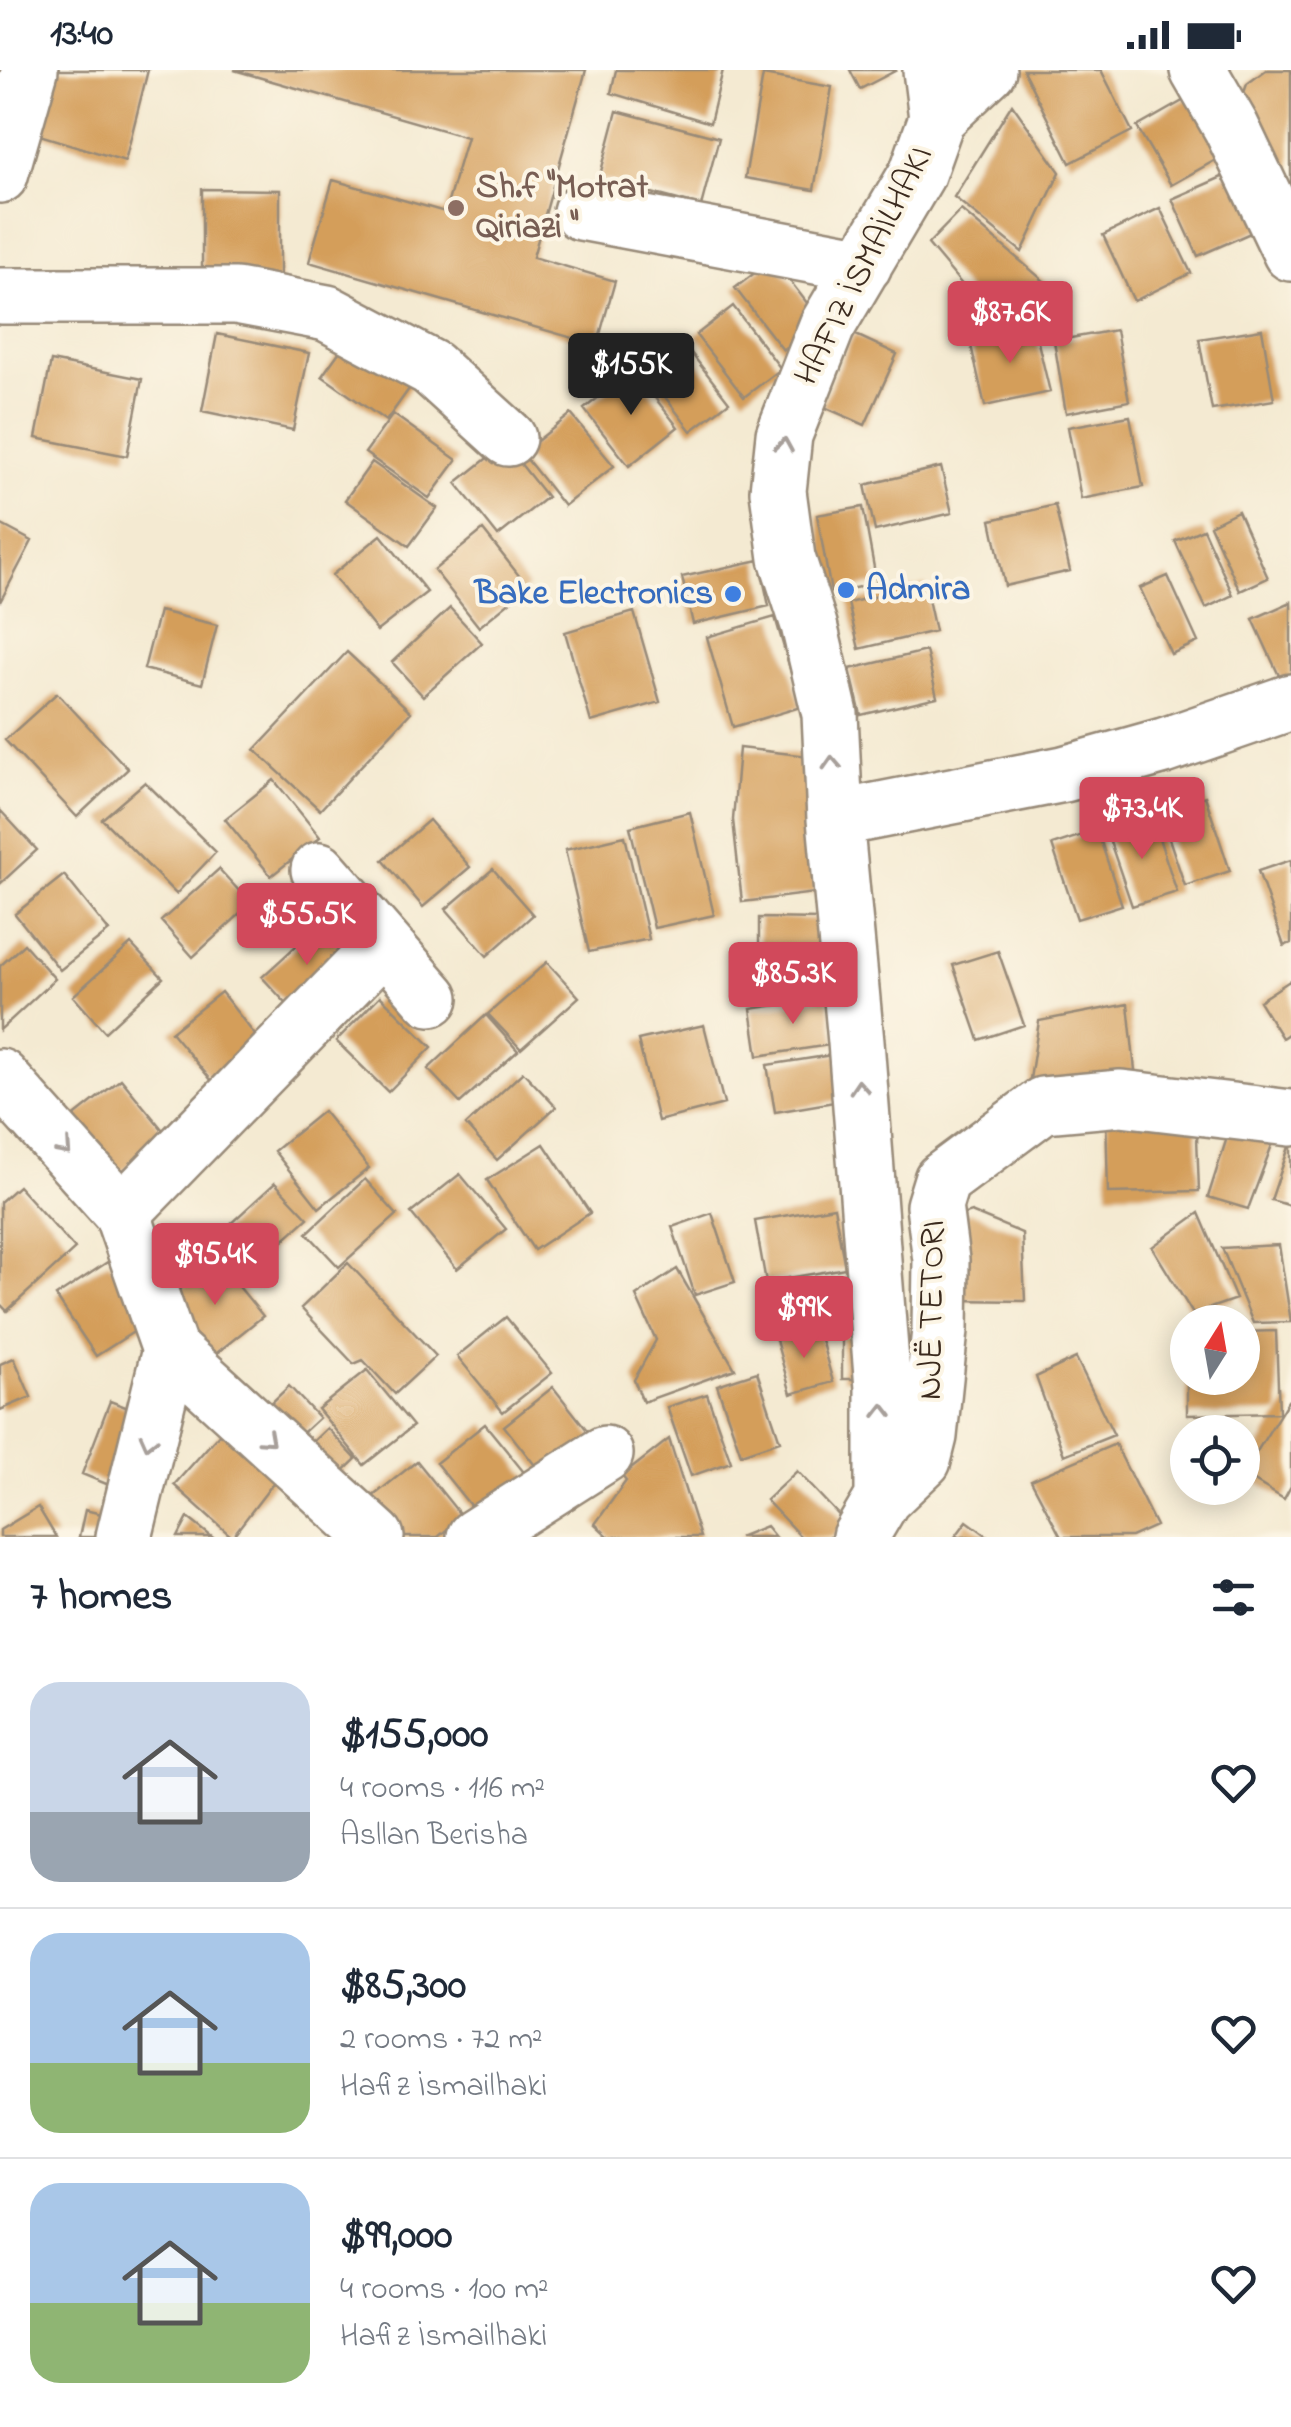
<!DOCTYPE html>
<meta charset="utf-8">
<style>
body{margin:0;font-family:"Indie Flower",sans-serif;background:#f2f2f3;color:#1f2937;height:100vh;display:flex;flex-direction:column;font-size:38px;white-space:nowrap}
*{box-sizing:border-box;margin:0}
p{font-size:32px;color:#747a83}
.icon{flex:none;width:55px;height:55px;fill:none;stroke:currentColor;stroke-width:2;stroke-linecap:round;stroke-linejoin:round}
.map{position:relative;height:1467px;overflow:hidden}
.details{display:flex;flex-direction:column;background:#fff;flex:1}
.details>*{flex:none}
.needle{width:65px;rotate:11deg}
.buttons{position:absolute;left:1170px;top:1235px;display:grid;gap:20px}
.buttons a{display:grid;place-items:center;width:90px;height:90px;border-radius:50%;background:#fff;box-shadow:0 5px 25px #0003;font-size:50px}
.price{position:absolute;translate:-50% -85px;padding:0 22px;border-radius:10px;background:#d1495b;color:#fff;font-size:32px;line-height:65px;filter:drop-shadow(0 2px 5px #0008)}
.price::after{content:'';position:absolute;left:50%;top:60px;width:30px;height:22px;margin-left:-15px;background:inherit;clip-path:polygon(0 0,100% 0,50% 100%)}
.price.selected{background:#222;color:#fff}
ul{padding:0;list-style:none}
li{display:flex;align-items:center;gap:30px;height:250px;padding:0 30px}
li+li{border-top:2px solid #e0e1e3}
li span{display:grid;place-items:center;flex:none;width:280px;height:200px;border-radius:30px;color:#555}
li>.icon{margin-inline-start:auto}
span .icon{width:120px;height:120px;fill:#fffc;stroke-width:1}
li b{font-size:42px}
h2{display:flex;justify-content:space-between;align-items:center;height:120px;padding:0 30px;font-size:42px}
.status{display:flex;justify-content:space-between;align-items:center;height:70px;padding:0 50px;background:#fff;direction:ltr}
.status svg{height:28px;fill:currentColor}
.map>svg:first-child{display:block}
.building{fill:#d49e5a}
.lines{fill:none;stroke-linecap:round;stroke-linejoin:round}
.minor-casing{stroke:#988a78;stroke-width:60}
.minor{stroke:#fff;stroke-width:55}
.oneway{stroke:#a79f9a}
.education-dot{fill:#8d6e63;stroke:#fcf5e5;stroke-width:4}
.shop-dot{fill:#3f7fe0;stroke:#fcf5e5;stroke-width:4}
.labels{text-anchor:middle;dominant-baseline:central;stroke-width:8;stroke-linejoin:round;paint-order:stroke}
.education-label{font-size:35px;font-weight:bold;fill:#785e54;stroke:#fcf5e5;text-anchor:start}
.street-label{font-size:35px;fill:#3b2a1e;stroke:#fcf5e5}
.shop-label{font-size:35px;font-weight:bold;fill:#366cbe;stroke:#fcf5e5;text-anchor:start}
</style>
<div class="status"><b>13:40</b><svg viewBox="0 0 49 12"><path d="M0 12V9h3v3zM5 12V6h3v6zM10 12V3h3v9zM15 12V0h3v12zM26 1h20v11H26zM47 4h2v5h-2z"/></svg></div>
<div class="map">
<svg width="1291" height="1467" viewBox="0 0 1291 1467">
<rect width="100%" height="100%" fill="#fcf5e5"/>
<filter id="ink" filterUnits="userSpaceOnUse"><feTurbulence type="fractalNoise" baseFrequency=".01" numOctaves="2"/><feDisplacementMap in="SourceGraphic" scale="20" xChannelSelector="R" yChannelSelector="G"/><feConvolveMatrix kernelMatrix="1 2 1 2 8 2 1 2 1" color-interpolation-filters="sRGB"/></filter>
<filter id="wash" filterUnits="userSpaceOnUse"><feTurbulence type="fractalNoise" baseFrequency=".0048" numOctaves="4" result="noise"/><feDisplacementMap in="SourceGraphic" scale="40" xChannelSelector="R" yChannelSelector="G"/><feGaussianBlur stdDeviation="2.25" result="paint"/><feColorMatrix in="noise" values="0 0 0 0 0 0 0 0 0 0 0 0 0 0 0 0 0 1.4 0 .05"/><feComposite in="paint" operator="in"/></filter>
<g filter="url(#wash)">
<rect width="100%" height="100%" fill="#f4ead2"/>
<g id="blocks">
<path class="building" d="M 49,0 L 148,0 L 125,91 L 36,64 Z
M 234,0 L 586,0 L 533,187 L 615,211 L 597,275 L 309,192 L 333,110 L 445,142 L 467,67 Z
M 616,0 L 723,0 L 710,53 L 611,23 Z
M 850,0 L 897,0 L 860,19 Z
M 1023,0 L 1101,0 L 1132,61 L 1070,93 Z
M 1266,0 L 1291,0 L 1291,133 L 1237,43 L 1247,14 Z
M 763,5 L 832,17 L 814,120 L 745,108 Z
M 1195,24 L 1228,83 L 1171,115 L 1137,57 Z
M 1012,34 L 1060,102 L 1022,182 L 954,127 Z
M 617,41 L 719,68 L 701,136 L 599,109 Z
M 1238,100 L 1264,157 L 1198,186 L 1172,129 Z
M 202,119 L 280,120 L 280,213 L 202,212 Z
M 1160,138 L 1191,203 L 1134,231 L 1103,165 Z
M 961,140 L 1045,212 L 996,255 L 928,174 Z
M 773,189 L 821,251 L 783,280 L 735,218 Z
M 733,236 L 781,299 L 744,327 L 696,265 Z
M 1034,256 L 1050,322 L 985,336 L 970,271 Z
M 1262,259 L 1274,330 L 1212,340 L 1199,269 Z
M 1116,260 L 1129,331 L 1066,343 L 1054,271 Z
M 217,264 L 309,283 L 293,360 L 202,341 Z
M 854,264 L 897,284 L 865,355 L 822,336 Z
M 350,267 L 414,312 L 386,351 L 322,306 Z
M 681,270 L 729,332 L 691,361 L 643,298 Z
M 51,291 L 142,309 L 127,386 L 36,368 Z
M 633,300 L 678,357 L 629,396 L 584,339 Z
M 393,344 L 457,390 L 429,428 L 365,383 Z
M 571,344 L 614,396 L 564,436 L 522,383 Z
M 1130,346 L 1143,417 L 1081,429 L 1068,357 Z
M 505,374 L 547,427 L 498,466 L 456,413 Z
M 372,392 L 437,438 L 409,476 L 345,430 Z
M 941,397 L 952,443 L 875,461 L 865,415 Z
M 1055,435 L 1070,501 L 1005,516 L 991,450 Z
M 863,437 L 877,514 L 831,522 L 817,445 Z
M 1238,441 L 1268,508 L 1240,521 L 1210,455 Z
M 0,454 L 32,471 L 0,532 Z
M 1203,459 L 1233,525 L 1206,538 L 1175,471 Z
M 483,460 L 528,517 L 479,557 L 434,500 Z
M 381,465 L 427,522 L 377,561 L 332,505 Z
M 759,490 L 769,536 L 693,554 L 682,507 Z
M 1168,506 L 1198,572 L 1171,584 L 1140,518 Z
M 925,515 L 935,561 L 859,579 L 848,533 Z
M 1291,532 L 1291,618 L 1286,621 L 1253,549 Z
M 450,538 L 482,573 L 423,626 L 392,592 Z
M 159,541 L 217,555 L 202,614 L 144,599 Z
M 634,542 L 660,632 L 591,652 L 565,562 Z
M 775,547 L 801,637 L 733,657 L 707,567 Z
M 926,581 L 937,627 L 861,645 L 850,599 Z
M 347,582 L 411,642 L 320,740 L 255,680 Z
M 57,623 L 128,699 L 77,747 L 5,670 Z
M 739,678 L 818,687 L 815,823 L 742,832 L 733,750 Z
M 274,710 L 320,767 L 271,806 L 225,749 Z
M 145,712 L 216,782 L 176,824 L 102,749 Z
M 1205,726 L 1230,801 L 1185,816 L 1160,742 Z
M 0,740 L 37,780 L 0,814 Z
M 690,742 L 714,845 L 654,858 L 630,757 Z
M 1152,747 L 1177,822 L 1132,836 L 1107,763 Z
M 429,750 L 470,797 L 423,837 L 383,790 Z
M 1097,760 L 1122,835 L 1077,849 L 1052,775 Z
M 625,766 L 649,869 L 589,882 L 565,780 Z
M 1291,790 L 1291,873 L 1284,876 L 1258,801 Z
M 219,799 L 251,834 L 193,887 L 161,851 Z
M 493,799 L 533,845 L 487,886 L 446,839 Z
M 64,805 L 109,861 L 60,900 L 15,844 Z
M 759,848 L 821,849 L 821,910 L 759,909 Z
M 320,854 L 352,889 L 294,942 L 262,907 Z
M 24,874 L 55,909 L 0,960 L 0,896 Z
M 131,874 L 163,908 L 105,962 L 73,926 Z
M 998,881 L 1024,955 L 979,970 L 953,895 Z
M 547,892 L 579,927 L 521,979 L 488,944 Z
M 1291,910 L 1291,962 L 1282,968 L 1259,931 Z
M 221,922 L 266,979 L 217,1017 L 171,962 Z
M 380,926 L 432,977 L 388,1022 L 336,971 Z
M 828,927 L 836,974 L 758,986 L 751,939 Z
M 1128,934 L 1136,1010 L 1028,1022 L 1039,951 Z
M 486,945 L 518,981 L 460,1033 L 428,999 Z
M 704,955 L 724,1034 L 658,1051 L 638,970 Z
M 845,983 L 852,1029 L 775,1042 L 767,995 Z
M 523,1002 L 556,1037 L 497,1090 L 466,1055 Z
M 121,1009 L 167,1065 L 118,1105 L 72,1048 Z
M 1196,1040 L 1199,1121 L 1108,1123 L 1106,1042 Z
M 323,1041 L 369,1098 L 319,1138 L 274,1081 Z
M 1231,1055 L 1275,1067 L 1248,1139 L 1208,1127 Z
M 1291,1071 L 1291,1136 L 1271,1130 Z
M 544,1074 L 590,1143 L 534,1180 L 487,1110 Z
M 460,1104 L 506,1159 L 457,1199 L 411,1143 Z
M 365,1109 L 397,1145 L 339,1197 L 307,1163 Z
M 275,1113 L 308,1148 L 249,1201 L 217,1166 Z
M 18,1116 L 75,1179 L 7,1241 L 0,1234 L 0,1132 Z
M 834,1137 L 845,1198 L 766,1212 L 755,1151 Z
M 971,1142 L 1022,1163 L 1025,1231 L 955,1230 L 949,1149 Z
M 712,1143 L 735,1212 L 695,1225 L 672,1157 Z
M 1199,1143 L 1236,1229 L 1193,1244 L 1152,1177 Z
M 1279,1175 L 1291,1252 L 1253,1253 L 1222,1178 Z
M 217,1190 L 263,1246 L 213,1286 L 167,1229 Z
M 109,1191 L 149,1252 L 96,1286 L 56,1226 Z
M 348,1193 L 436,1286 L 395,1324 L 363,1290 L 354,1294 L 301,1238 Z
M 677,1199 L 735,1299 L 643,1332 L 634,1310 L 656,1270 L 636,1226 Z
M 506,1247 L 552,1303 L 503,1342 L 457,1286 Z
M 818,1259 L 833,1312 L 791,1324 L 776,1270 Z
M 1276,1261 L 1279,1343 L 1187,1345 L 1187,1308 L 1242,1308 L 1242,1262 Z
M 842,1266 L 876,1266 L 877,1309 L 842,1309 Z
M 14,1288 L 31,1327 L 0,1340 L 0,1294 Z
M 1076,1288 L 1114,1365 L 1064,1385 L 1036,1307 Z
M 367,1300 L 413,1356 L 364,1395 L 318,1339 Z
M 757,1302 L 780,1371 L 741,1384 L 717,1315 Z
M 289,1316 L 319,1348 L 294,1371 L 264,1340 Z
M 553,1317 L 598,1374 L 549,1413 L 504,1356 Z
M 707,1324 L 731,1392 L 691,1406 L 667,1337 Z
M 110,1331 L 154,1348 L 126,1422 L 82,1404 Z
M 1288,1331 L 1291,1333 L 1291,1416 L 1284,1429 L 1243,1404 Z
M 485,1354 L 531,1411 L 482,1450 L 436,1393 Z
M 327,1358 L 356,1389 L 331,1413 L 302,1382 Z
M 223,1360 L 281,1403 L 232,1467 L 174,1415 Z
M 669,1369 L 700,1467 L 609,1467 L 595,1454 L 626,1411 L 622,1406 Z
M 1115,1374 L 1156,1456 L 1131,1467 L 1061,1467 L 1031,1410 Z
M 417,1391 L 462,1447 L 438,1467 L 397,1467 L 367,1431 Z
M 797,1401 L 847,1454 L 833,1467 L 801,1467 L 766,1430 Z
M 38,1437 L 56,1467 L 0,1467 L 0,1460 Z
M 85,1440 L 118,1448 L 115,1467 L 79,1467 Z
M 188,1448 L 212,1467 L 178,1467 Z
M 967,1451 L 989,1467 L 955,1467 Z
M 766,1456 L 775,1467 L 739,1467 Z"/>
</g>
</g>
<g filter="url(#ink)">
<use href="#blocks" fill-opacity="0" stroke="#988a78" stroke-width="2.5"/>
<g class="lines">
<defs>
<path id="minor" d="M 1198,0 L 1231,57 L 1291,183
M 937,48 L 988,0
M 0,105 L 30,0
M 581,142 L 864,195
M 0,226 L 236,226 L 327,243 L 431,298 L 508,368
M 835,749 L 1064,704 L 1164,676 L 1291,632
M 319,800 L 431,928
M 0,1007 L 122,1143 L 170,1280 L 124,1467
M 122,1143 L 382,876
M 170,1280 L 376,1467
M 883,1428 L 923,1390 L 929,1366 L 940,1260 L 941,1190 L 934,1136 L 942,1110 L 1043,1035 L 1121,1028 L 1291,1048
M 475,1467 L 605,1384
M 860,1467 L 883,1428 L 883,1318 L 856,972 L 835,749 L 830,644 L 809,555 L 787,488 L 778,421 L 784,365 L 827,256 L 917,104 L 937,48 L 931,0"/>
</defs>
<use href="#minor" class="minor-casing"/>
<use href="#minor" class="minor"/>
</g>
<defs><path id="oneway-chevron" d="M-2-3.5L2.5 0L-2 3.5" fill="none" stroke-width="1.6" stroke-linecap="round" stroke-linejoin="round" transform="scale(2.5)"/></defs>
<g class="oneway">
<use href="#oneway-chevron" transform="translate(784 375) rotate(-81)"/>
<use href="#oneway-chevron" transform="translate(832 693) rotate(-93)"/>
<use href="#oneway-chevron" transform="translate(859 1017) rotate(-94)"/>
<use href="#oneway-chevron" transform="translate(65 1079) rotate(48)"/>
<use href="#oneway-chevron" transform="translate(883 1341) rotate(-90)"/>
<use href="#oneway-chevron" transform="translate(268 1369) rotate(42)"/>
<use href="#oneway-chevron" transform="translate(148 1372) rotate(104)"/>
</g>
</g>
<circle class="education-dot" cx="456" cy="138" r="10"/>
<g class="shop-dot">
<circle cx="846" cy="520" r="10"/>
<circle cx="733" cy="524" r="10"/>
</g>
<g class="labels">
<g class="education-label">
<text x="476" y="118">Sh.f "Motrat<tspan x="476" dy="40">Qiriazi "</tspan></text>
</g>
<g class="street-label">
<text transform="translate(865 196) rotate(-63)">HAFIZ İSMAİLHAKI</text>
<text transform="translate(933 1240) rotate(-89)">NJË TETORI</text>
</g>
<g class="shop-label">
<text x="866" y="520">Admira</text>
<text x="713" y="524" text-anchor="end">Bake Electronics</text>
</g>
</g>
</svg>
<div class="buttons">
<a><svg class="needle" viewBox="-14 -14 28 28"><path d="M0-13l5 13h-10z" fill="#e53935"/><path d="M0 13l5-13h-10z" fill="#747a83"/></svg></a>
<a><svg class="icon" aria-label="locate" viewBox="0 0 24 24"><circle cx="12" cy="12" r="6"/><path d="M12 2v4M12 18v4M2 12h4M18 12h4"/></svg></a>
</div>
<b class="price" style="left:1010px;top:296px">$87.6K</b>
<b class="price selected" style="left:631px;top:348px">$155K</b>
<b class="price" style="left:1142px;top:792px">$73.4K</b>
<b class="price" style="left:307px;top:898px">$55.5K</b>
<b class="price" style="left:793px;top:957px">$85.3K</b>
<b class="price" style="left:215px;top:1238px">$95.4K</b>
<b class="price" style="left:804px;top:1291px">$99K</b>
</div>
<section class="details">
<h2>7 homes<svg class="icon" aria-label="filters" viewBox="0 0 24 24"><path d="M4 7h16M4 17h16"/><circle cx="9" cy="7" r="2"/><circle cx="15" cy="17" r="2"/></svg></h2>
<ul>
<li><span style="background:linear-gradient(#c9d6e8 65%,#9aa5b1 0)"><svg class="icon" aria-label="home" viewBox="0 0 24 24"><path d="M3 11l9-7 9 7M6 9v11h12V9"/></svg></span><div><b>$155,000</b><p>4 rooms · 116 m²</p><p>Asllan Berisha</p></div><svg class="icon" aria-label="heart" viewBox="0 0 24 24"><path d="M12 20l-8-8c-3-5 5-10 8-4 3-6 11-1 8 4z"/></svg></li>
<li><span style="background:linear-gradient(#a9c7e8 65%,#8fb573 0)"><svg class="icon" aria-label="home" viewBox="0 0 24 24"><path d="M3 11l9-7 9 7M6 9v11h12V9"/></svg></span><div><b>$85,300</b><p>2 rooms · 72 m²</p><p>Hafiz İsmai̇lhaki</p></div><svg class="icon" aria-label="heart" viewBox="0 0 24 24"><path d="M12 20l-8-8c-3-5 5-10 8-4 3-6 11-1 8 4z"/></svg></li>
<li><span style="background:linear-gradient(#a9c7e8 60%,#8fb573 0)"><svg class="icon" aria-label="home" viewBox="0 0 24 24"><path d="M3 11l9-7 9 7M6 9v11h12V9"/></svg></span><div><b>$99,000</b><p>4 rooms · 100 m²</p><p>Hafiz İsmai̇lhaki</p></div><svg class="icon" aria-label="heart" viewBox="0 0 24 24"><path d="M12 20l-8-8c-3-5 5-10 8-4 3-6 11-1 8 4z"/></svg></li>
</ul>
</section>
